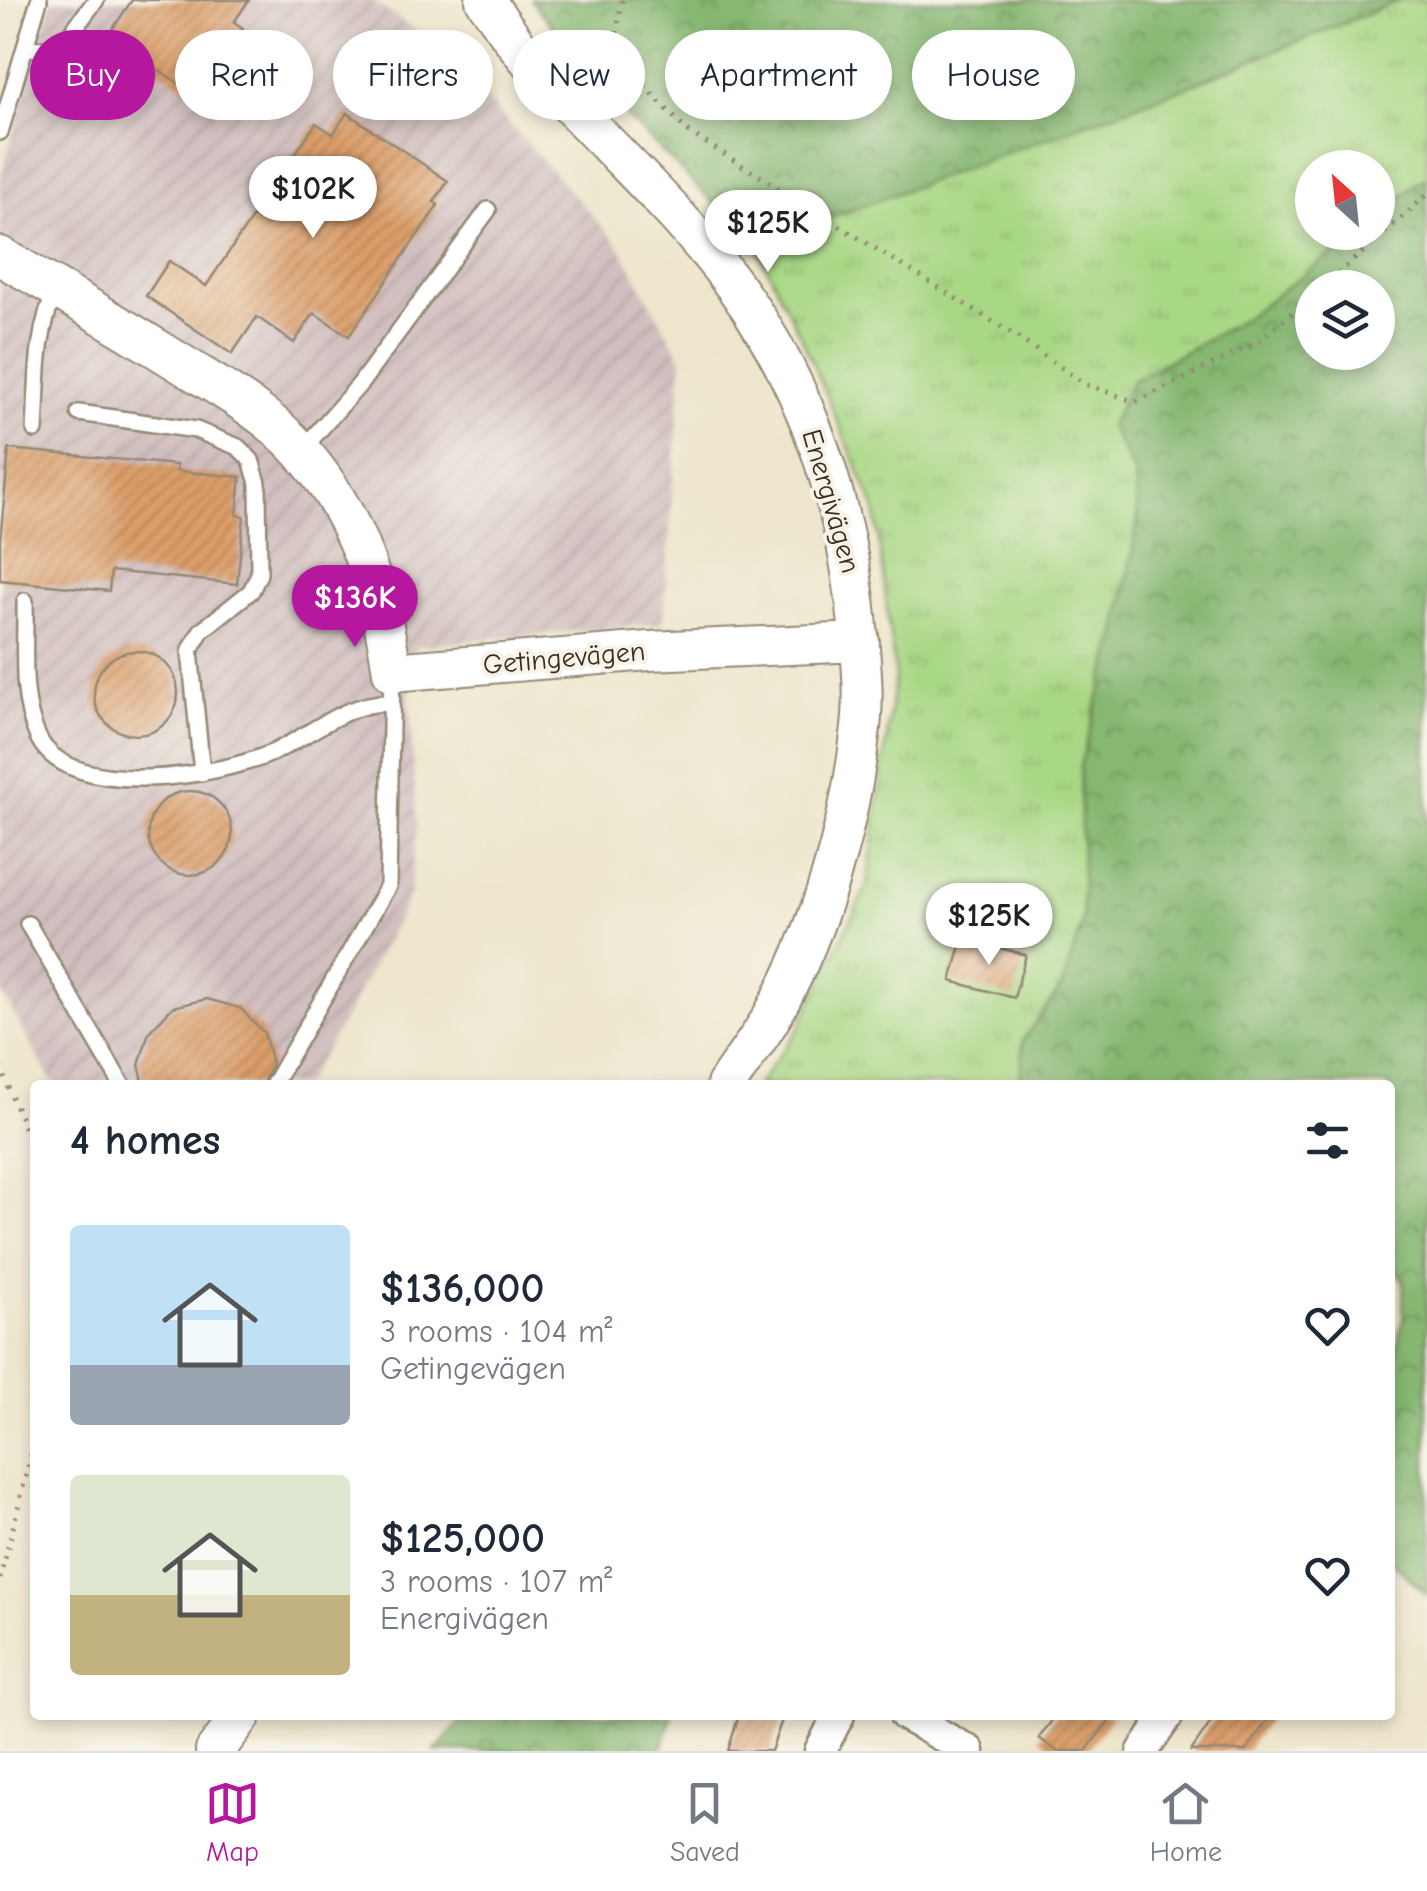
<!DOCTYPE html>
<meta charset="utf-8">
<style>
body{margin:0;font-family:"Comic Neue",sans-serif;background:#f6f6f7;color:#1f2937;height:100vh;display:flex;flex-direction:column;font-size:38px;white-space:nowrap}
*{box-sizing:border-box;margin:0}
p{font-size:32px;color:#747a83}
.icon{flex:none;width:55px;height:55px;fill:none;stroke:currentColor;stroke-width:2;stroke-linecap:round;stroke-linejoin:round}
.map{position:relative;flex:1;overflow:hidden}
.side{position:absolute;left:30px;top:1080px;width:1365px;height:640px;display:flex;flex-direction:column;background:#fff;border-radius:10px;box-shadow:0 5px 15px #0003}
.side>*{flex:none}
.guide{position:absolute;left:30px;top:30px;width:1368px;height:90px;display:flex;gap:20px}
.needle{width:65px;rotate:333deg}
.buttons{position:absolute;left:1295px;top:150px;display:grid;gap:20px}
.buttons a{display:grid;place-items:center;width:100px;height:100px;border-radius:50%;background:#fff;box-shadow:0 5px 15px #0003;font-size:50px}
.price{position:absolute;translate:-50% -85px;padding:0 22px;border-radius:35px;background:#fff;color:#222;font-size:32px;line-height:65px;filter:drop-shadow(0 2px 5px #0008)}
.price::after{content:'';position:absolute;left:50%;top:60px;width:30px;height:22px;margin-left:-15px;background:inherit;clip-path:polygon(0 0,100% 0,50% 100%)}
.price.active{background:#b5179e;color:#fff}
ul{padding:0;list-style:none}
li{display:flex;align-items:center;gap:30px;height:250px;padding:0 40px}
li span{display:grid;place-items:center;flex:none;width:280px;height:200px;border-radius:10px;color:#555}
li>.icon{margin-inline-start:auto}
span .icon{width:120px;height:120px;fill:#fffc;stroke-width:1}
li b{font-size:42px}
h2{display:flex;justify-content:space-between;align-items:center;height:120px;padding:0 40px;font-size:42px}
.pill{padding:0 35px;border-radius:45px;background:#fff;box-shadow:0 5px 15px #0003;font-size:35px;line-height:90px}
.pill.active{background:#b5179e;color:#fff}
.tab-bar{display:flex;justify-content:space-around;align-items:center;height:140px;border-top:2px solid #e0e1e3;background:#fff;font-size:28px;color:#747a83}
.tab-bar a{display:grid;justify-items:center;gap:5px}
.tab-bar .active{color:#b5179e}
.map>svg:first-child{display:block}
.industrial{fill:url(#industrial-furrows)}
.grass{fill:url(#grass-tufts);stroke:#728152;stroke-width:2.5}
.forest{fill:url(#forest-crowns);stroke:#607148;stroke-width:2.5;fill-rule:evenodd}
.building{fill:url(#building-hatch)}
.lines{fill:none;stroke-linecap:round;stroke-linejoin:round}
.service-casing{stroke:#948875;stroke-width:20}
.minor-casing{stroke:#948875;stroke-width:35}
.tertiary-casing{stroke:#948875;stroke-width:42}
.path{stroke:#948875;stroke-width:5;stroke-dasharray:2.5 8;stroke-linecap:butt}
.service{stroke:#fff;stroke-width:15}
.minor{stroke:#fff;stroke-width:30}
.tertiary{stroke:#fff;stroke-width:38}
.labels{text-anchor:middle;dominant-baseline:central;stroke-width:8;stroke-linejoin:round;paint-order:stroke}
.street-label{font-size:28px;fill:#3b2a1e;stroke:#f7f3e8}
</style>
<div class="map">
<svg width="1427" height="1751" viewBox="0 0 1427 1751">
<defs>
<pattern id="industrial-furrows" width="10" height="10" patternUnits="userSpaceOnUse" patternTransform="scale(2.5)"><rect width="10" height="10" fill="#d1bfbf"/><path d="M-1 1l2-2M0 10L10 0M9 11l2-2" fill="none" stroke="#b4a4a4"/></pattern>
<pattern id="grass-tufts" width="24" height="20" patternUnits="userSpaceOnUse" patternTransform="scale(2.5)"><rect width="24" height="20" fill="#a9d885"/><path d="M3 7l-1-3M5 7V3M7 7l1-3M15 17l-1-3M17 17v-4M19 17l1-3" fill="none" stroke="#92ba72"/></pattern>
<pattern id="forest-crowns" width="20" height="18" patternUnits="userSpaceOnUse" patternTransform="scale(2.5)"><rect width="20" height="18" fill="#86b872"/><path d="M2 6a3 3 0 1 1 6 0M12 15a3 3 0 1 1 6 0" fill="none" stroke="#6f965d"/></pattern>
<pattern id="building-hatch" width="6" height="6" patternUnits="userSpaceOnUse" patternTransform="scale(2.5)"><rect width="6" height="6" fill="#dd9f6a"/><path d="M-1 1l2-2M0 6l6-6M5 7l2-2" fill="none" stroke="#b48257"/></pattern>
</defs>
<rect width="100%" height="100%" fill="#f7f3e8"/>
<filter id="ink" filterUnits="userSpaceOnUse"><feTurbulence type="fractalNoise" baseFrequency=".01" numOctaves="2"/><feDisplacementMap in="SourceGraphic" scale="20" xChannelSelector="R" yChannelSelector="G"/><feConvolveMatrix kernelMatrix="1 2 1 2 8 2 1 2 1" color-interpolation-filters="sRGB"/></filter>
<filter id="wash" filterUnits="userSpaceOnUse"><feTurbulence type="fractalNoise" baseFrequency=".0048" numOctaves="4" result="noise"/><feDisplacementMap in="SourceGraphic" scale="40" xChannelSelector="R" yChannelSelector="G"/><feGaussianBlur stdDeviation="2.25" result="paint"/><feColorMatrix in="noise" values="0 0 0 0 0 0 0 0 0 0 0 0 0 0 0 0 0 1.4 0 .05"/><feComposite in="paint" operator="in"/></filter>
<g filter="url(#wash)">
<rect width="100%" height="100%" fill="#eee6cc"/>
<path class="industrial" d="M 52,0 L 370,0 L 438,45 L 618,244 L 682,359 L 663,623 L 416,646 L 408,679 L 417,824 L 409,897 L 340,1026 L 303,1085 L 54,1085 L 0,990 L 0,180 Z"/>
<path class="grass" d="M 1401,0 L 1427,0 L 1427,178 L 1418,182 L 1378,217 L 1378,168 L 1312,168 L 1312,232 L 1360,233 L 1245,318 L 1132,381 L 1110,426 L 1135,474 L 1138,521 L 1117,633 L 1080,766 L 1083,919 L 1063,985 L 1023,1040 L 1020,1085 L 757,1085 L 797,1032 L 867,886 L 895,676 L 875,508 L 807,350 L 756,245 L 1180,89 Z"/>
<path class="forest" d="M 531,0 L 1401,0 L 1180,89 L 756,245 L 622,112 Z
M 1427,178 L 1427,1595 L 1390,1560 L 1390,1380 L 1403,1316 L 1403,1280 L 1390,1261 L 1390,1085 L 1020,1085 L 1023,1040 L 1063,985 L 1083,919 L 1080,766 L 1117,633 L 1138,521 L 1135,474 L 1110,426 L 1132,381 L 1245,318 L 1360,233 L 1378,232 L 1378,217 L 1418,182 ZM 1312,288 L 1378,288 L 1378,352 L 1312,352 Z
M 466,1715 L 672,1715 L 661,1751 L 435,1751 Z"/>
<g id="blocks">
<path class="building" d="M 132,0 L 249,0 L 234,22 L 243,28 L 198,96 L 108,36 Z
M 347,113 L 448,181 L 434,202 L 438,205 L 349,336 L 314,313 L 294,343 L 257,317 L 232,354 L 146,296 L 169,261 L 206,286 L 316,123 L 333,134 Z
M 9,449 L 177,465 L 176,471 L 241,477 L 237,515 L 244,516 L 237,584 L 111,571 L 109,591 L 0,580 L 0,541 Z
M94 693a42 42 0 1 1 84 0a42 42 0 1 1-84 0Z
M148 833a42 42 0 1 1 84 0a42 42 0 1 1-84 0Z
M 963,938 L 1026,955 L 1014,998 L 951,981 Z
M 207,999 L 240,1008 L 264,1033 L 272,1064 L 262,1085 L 144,1085 L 139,1065 L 149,1032 L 173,1007 Z
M 739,1715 L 766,1715 L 782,1720 L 771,1751 L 728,1751 Z
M 1056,1715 L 1113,1715 L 1086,1751 L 1057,1751 L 1039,1738 Z
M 1216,1715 L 1271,1715 L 1246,1751 L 1191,1751 Z"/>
</g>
</g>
<g filter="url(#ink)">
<use href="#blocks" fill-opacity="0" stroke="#948875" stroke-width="2.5"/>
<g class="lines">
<defs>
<path id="service" d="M 27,48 L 58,50 L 96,0
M 0,132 L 39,0
M 79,413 L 196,430 L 238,447 L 251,460 L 258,483 L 259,574 L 251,591 L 201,631 L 190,651 L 202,773
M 35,430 C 38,383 35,332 57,289
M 301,451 L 360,384 L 488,210
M 25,601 C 26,645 19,697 38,737 C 69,802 219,776 272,753 C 311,735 347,701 390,703
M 28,924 L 122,1085
M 273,1085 L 388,886 L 392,672"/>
<path id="minor" d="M 905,1715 L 969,1751
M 820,1751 L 839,1715
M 1143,1751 L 1168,1715"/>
<path id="tertiary" d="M 485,0 C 501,22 516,46 535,67 C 600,141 675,205 734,285 C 809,387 849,512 859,637 C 862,670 865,703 860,735 C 849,829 821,926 776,1009 C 762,1036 742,1060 726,1085
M 0,256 C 60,290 119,325 177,361 C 219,387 267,413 300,450 C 356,512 381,592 392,672 L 649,651 L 860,642
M 215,1751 L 242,1715"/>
</defs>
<use href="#service" class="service-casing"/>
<use href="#minor" class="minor-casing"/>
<use href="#tertiary" class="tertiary-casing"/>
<path class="path" d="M 622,0 L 616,37 L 632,72 L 687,131 L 1008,331 L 1085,384 L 1136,402 L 1258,342 L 1312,296
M 1322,288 L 1427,195
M 0,1067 L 35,1154
M 0,1579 L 35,1440"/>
<use href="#service" class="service"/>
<use href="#minor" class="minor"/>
<use href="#tertiary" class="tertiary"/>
</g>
</g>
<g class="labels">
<g class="street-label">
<text transform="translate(831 501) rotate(74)">Energivägen</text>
<text transform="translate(564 658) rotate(-5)">Getingevägen</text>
</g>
</g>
</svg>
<div class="buttons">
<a><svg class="needle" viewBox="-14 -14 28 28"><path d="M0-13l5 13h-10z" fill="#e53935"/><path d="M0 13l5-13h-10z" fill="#747a83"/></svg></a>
<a><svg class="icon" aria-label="layers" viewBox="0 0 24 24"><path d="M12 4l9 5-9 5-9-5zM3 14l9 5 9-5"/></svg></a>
</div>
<b class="price" style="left:313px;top:241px">$102K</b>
<b class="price" style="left:768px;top:275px">$125K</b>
<b class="price active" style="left:355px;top:650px">$136K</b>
<b class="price" style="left:989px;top:968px">$125K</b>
<div class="guide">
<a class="pill active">Buy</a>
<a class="pill">Rent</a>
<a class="pill">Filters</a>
<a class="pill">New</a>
<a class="pill">Apartment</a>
<a class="pill">House</a>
</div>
<section class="side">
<h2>4 homes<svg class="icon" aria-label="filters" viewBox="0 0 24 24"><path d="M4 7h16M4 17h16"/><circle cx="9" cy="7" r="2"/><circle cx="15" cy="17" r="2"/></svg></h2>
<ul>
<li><span style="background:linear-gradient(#bfe0f5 70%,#9aa5b1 0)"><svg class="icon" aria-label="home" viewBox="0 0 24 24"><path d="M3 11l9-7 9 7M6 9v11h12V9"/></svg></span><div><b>$136,000</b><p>3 rooms · 104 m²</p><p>Getingevägen</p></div><svg class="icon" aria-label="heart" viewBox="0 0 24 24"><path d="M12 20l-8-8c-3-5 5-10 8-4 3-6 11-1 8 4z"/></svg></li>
<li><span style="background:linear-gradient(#dfe7d0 60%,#c2b280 0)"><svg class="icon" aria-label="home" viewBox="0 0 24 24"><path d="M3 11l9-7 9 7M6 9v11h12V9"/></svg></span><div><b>$125,000</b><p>3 rooms · 107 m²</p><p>Energivägen</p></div><svg class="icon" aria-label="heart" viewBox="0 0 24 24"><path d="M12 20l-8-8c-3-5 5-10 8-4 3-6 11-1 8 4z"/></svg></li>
</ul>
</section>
</div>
<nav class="tab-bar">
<a class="active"><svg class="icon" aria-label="map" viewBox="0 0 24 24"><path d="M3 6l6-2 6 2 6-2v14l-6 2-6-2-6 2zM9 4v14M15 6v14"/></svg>Map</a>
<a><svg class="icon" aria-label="saved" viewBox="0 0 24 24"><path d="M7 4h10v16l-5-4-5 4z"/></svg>Saved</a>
<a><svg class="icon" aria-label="home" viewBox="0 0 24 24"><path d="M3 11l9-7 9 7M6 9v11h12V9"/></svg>Home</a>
</nav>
